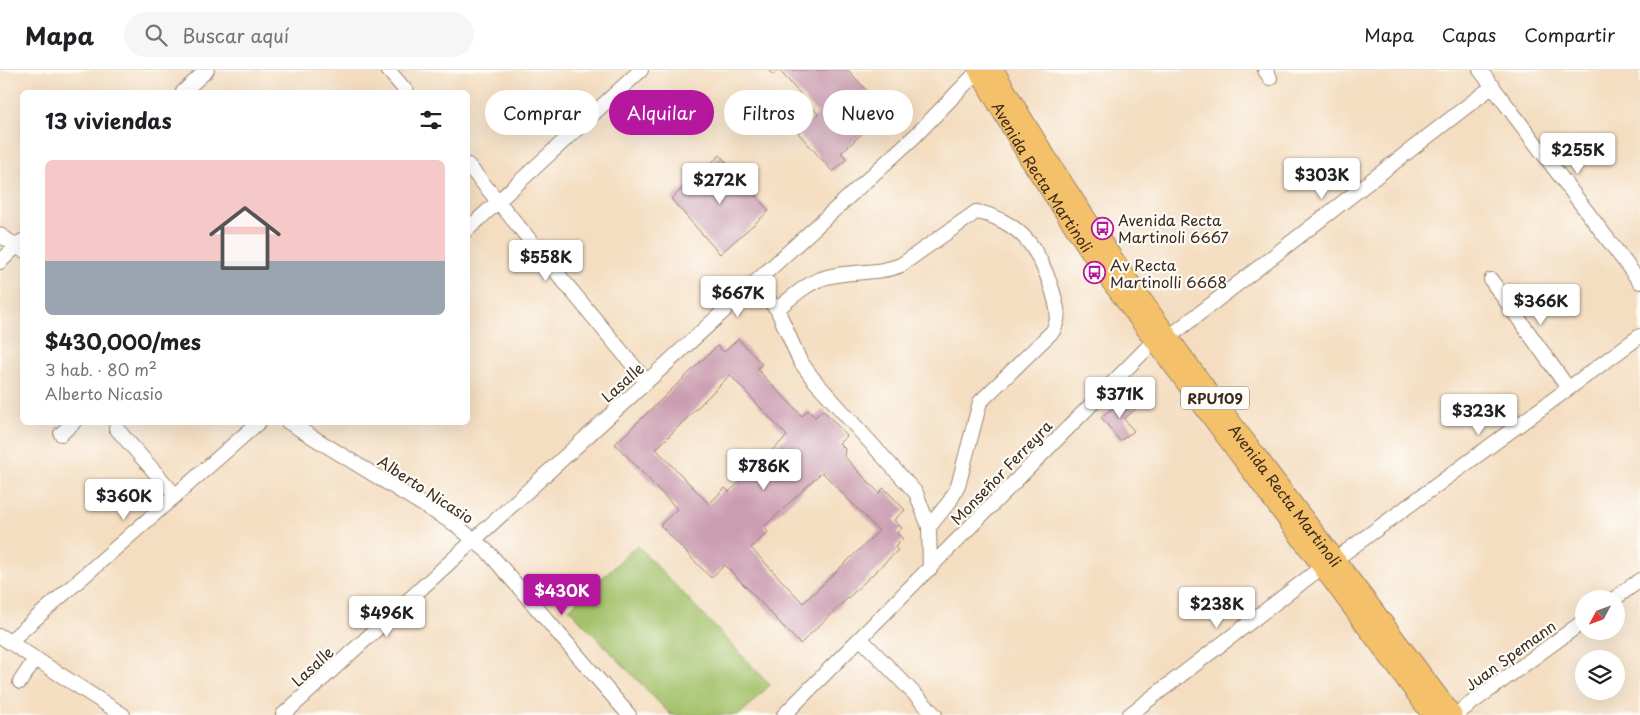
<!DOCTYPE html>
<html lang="es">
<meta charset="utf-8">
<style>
body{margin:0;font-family:"Playpen Sans",sans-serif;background:#f6f6f6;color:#202124;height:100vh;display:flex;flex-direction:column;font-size:19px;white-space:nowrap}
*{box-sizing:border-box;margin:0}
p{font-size:16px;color:#757577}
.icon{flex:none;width:28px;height:28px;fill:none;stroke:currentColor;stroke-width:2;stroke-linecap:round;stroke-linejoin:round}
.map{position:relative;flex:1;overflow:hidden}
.details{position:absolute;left:20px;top:20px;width:450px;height:335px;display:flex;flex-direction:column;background:#fff;border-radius:8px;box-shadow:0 5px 20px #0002}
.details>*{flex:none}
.banner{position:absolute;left:485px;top:20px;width:475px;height:45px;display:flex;gap:10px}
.needle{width:32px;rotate:229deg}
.tools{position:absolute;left:1575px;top:520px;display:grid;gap:10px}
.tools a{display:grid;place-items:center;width:50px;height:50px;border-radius:50%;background:#fff;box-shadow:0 5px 20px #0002;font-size:25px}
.price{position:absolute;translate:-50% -42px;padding:0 11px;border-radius:5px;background:#fff;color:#222;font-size:16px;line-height:32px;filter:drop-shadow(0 1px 2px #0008)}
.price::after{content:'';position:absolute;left:50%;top:30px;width:15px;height:11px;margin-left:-8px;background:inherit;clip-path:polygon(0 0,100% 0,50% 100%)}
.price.current{background:#b5179e;color:#fff}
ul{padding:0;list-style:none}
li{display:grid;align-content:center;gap:10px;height:265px;padding:0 25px}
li+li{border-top:1px solid #e0e0e0}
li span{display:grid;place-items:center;height:155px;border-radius:8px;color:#555}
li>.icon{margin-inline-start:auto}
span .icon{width:90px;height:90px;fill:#fffc;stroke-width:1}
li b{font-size:21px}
h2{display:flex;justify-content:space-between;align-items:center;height:60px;padding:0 25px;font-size:21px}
.tag{padding:0 18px;border-radius:22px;background:#fff;box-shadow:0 5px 20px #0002;font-size:18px;line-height:45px}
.tag.current{background:#b5179e;color:#fff}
header{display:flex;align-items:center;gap:30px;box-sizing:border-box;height:70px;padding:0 25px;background:#fff;border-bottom:1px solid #e0e0e0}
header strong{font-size:24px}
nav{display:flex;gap:28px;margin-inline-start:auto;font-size:18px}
.search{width:350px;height:45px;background:#f6f6f6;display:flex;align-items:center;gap:12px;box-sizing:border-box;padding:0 18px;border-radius:28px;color:#757577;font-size:19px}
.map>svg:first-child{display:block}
.green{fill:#a3c169;stroke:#6f7644}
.building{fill:#cb9db1;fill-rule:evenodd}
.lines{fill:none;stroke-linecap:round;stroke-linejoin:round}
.minor-casing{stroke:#98846f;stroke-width:16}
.major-casing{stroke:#98846f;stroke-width:21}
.minor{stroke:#fff;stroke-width:14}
.major{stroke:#f4c16a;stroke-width:19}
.labels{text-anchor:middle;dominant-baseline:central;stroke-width:4.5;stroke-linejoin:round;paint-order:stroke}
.shield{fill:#fdfcf7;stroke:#75695f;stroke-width:1}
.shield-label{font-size:14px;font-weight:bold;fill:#3b2a1e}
.street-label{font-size:15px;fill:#3b2a1e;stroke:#fdfcf7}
.poi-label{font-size:15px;fill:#3b2a1e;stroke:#fdfcf7;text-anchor:start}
</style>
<header>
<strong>Mapa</strong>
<div class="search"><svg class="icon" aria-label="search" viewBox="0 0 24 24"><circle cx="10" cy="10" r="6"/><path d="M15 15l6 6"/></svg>Buscar aquí</div>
<nav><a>Mapa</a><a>Capas</a><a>Compartir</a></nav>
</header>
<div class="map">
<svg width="1640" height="645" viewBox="0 0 1640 645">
<rect width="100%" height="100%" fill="#fdfcf7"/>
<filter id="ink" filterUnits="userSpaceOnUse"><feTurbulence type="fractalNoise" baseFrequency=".02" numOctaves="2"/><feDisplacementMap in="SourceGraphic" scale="10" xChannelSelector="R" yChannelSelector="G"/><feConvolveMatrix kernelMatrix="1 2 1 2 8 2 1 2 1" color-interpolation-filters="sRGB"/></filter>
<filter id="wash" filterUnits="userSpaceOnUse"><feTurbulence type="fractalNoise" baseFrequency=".0096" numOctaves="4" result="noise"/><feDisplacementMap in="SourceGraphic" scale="20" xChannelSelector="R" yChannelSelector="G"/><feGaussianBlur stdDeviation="1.12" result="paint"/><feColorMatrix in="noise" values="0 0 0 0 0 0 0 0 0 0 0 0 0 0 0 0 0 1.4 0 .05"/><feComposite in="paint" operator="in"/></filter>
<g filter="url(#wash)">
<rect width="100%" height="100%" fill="#f4ddc0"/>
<path class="green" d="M 637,475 L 770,615 L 739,645 L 671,645 L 569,539 Z"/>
<g id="blocks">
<path class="building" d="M 768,0 L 848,0 L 892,48 L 882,57 L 876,51 L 841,83 L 847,89 L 833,102 L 798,63 L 818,44 L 779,0 L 773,5 Z
M 720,85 L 769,141 L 720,184 L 671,129 Z
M 738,269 L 762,294 L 757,299 L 802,346 L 808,340 L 815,347 L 823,340 L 847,366 L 839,373 L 845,379 L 844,386 L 879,423 L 884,418 L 905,440 L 894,450 L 902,458 L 897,463 L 903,469 L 895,477 L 898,480 L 800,574 L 725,495 L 711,508 L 660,455 L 677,439 L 615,374 L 717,276 L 724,282 ZM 730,305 L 787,366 L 729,422 L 725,418 L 709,434 L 656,379 ZM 822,402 L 879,461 L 803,533 L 751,478 L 768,462 L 764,457 Z
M 1126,328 L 1135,340 L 1124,349 L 1134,361 L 1120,371 L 1101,347 Z"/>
</g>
</g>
<g filter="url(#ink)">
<use href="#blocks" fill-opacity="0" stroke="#98846f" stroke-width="1"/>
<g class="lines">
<defs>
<path id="minor" d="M 388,0 L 407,22
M 1265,0 L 1270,8
M 1480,0 L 1640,212
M 183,22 L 207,0
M 468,95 L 646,311
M 468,159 L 641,0
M 0,165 L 22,180
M 0,192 L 22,171
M 1491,210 L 1568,318
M 754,215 L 777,239 L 800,291 L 814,310 L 916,423 L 929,457 L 930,499
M 777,239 C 793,227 807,212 827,207 C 851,200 877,205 901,195 L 976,142 C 993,144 1015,156 1026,169 C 1041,186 1053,217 1057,239 C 1059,247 1056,254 1053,261 L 980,332 L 958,416 L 950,431 L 929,457
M 288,352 L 456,455 L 489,483 L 629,645
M 116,358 L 175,425
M 61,364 L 74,352
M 1336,489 L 1640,266
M 1614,529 L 1640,510
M 0,566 L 123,645
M 861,569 L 935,645
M 9,572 L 259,352
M 20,612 L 35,589
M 283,645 L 915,66 L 979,0
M 784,645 L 1154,271 L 1169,267 L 1493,16
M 1129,645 L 1322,497
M 1455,645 L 1584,551"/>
<g id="major">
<path id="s1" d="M 978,0 L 1029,88 L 1104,202 L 1432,645"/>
<path id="s2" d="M 994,0 C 1125,229 1296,433 1452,645"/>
</g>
</defs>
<use href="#minor" class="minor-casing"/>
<use href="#major" class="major-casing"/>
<use href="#minor" class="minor"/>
<use href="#major" class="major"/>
</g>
</g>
<defs>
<symbol id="bus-ring" viewBox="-11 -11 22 22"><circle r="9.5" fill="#fdfcf7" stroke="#b5179e" stroke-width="1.5"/><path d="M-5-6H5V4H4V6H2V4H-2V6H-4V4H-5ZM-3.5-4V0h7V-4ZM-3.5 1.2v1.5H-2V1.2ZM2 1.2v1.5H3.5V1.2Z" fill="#b5179e"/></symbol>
</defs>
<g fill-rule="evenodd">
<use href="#bus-ring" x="1090" y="146" width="25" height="25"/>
<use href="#bus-ring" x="1082" y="190" width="25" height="25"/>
</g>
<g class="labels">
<rect class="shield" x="1181" y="316.5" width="68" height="23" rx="4"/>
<g class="shield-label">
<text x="1215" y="328">RPU109</text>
</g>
<g class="street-label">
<text stroke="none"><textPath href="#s1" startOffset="125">Avenida Recta Martinoli</textPath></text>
<text transform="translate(622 312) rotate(-42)">Lasalle</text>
<text transform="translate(1001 402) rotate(-46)">Monseñor Ferreyra</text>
<text transform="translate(426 419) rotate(33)">Alberto Nicasio</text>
<text stroke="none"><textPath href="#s2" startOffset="516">Avenida Recta Martinoli</textPath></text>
<text transform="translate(1510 585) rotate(-36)">Juan Spemann</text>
<text transform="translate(312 596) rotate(-43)">Lasalle</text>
</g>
<g class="poi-label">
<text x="1118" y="149">Avenida Recta<tspan x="1118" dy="17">Martinoli 6667</tspan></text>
<text x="1110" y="194">Av Recta<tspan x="1110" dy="17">Martinolli 6668</tspan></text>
</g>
</g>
</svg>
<div class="tools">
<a><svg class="needle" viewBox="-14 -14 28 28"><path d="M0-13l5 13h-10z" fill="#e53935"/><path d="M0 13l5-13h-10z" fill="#757577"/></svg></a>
<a><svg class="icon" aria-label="layers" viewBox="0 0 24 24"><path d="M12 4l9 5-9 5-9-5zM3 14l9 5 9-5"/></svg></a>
</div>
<b class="price" style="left:1578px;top:105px">$255K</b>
<b class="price" style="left:1322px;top:130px">$303K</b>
<b class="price" style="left:720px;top:135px">$272K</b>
<b class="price" style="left:546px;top:212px">$558K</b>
<b class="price" style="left:738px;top:248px">$667K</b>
<b class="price" style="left:1541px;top:256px">$366K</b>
<b class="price" style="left:1120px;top:349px">$371K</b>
<b class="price" style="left:1479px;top:366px">$323K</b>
<b class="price" style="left:764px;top:421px">$786K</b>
<b class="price" style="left:124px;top:451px">$360K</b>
<b class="price current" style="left:562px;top:546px">$430K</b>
<b class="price" style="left:1217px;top:559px">$238K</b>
<b class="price" style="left:387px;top:568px">$496K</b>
<div class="banner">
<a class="tag">Comprar</a>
<a class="tag current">Alquilar</a>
<a class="tag">Filtros</a>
<a class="tag">Nuevo</a>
</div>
<section class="details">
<h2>13 viviendas<svg class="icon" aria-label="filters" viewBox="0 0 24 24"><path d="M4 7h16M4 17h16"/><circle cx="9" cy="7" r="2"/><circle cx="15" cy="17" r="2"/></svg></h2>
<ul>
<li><span style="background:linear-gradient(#f6c9c9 65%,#9aa5b1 0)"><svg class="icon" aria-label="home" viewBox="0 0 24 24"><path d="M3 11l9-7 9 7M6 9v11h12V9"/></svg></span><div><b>$430,000/mes</b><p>3 hab. · 80 m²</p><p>Alberto Nicasio</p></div></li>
</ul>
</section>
</div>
